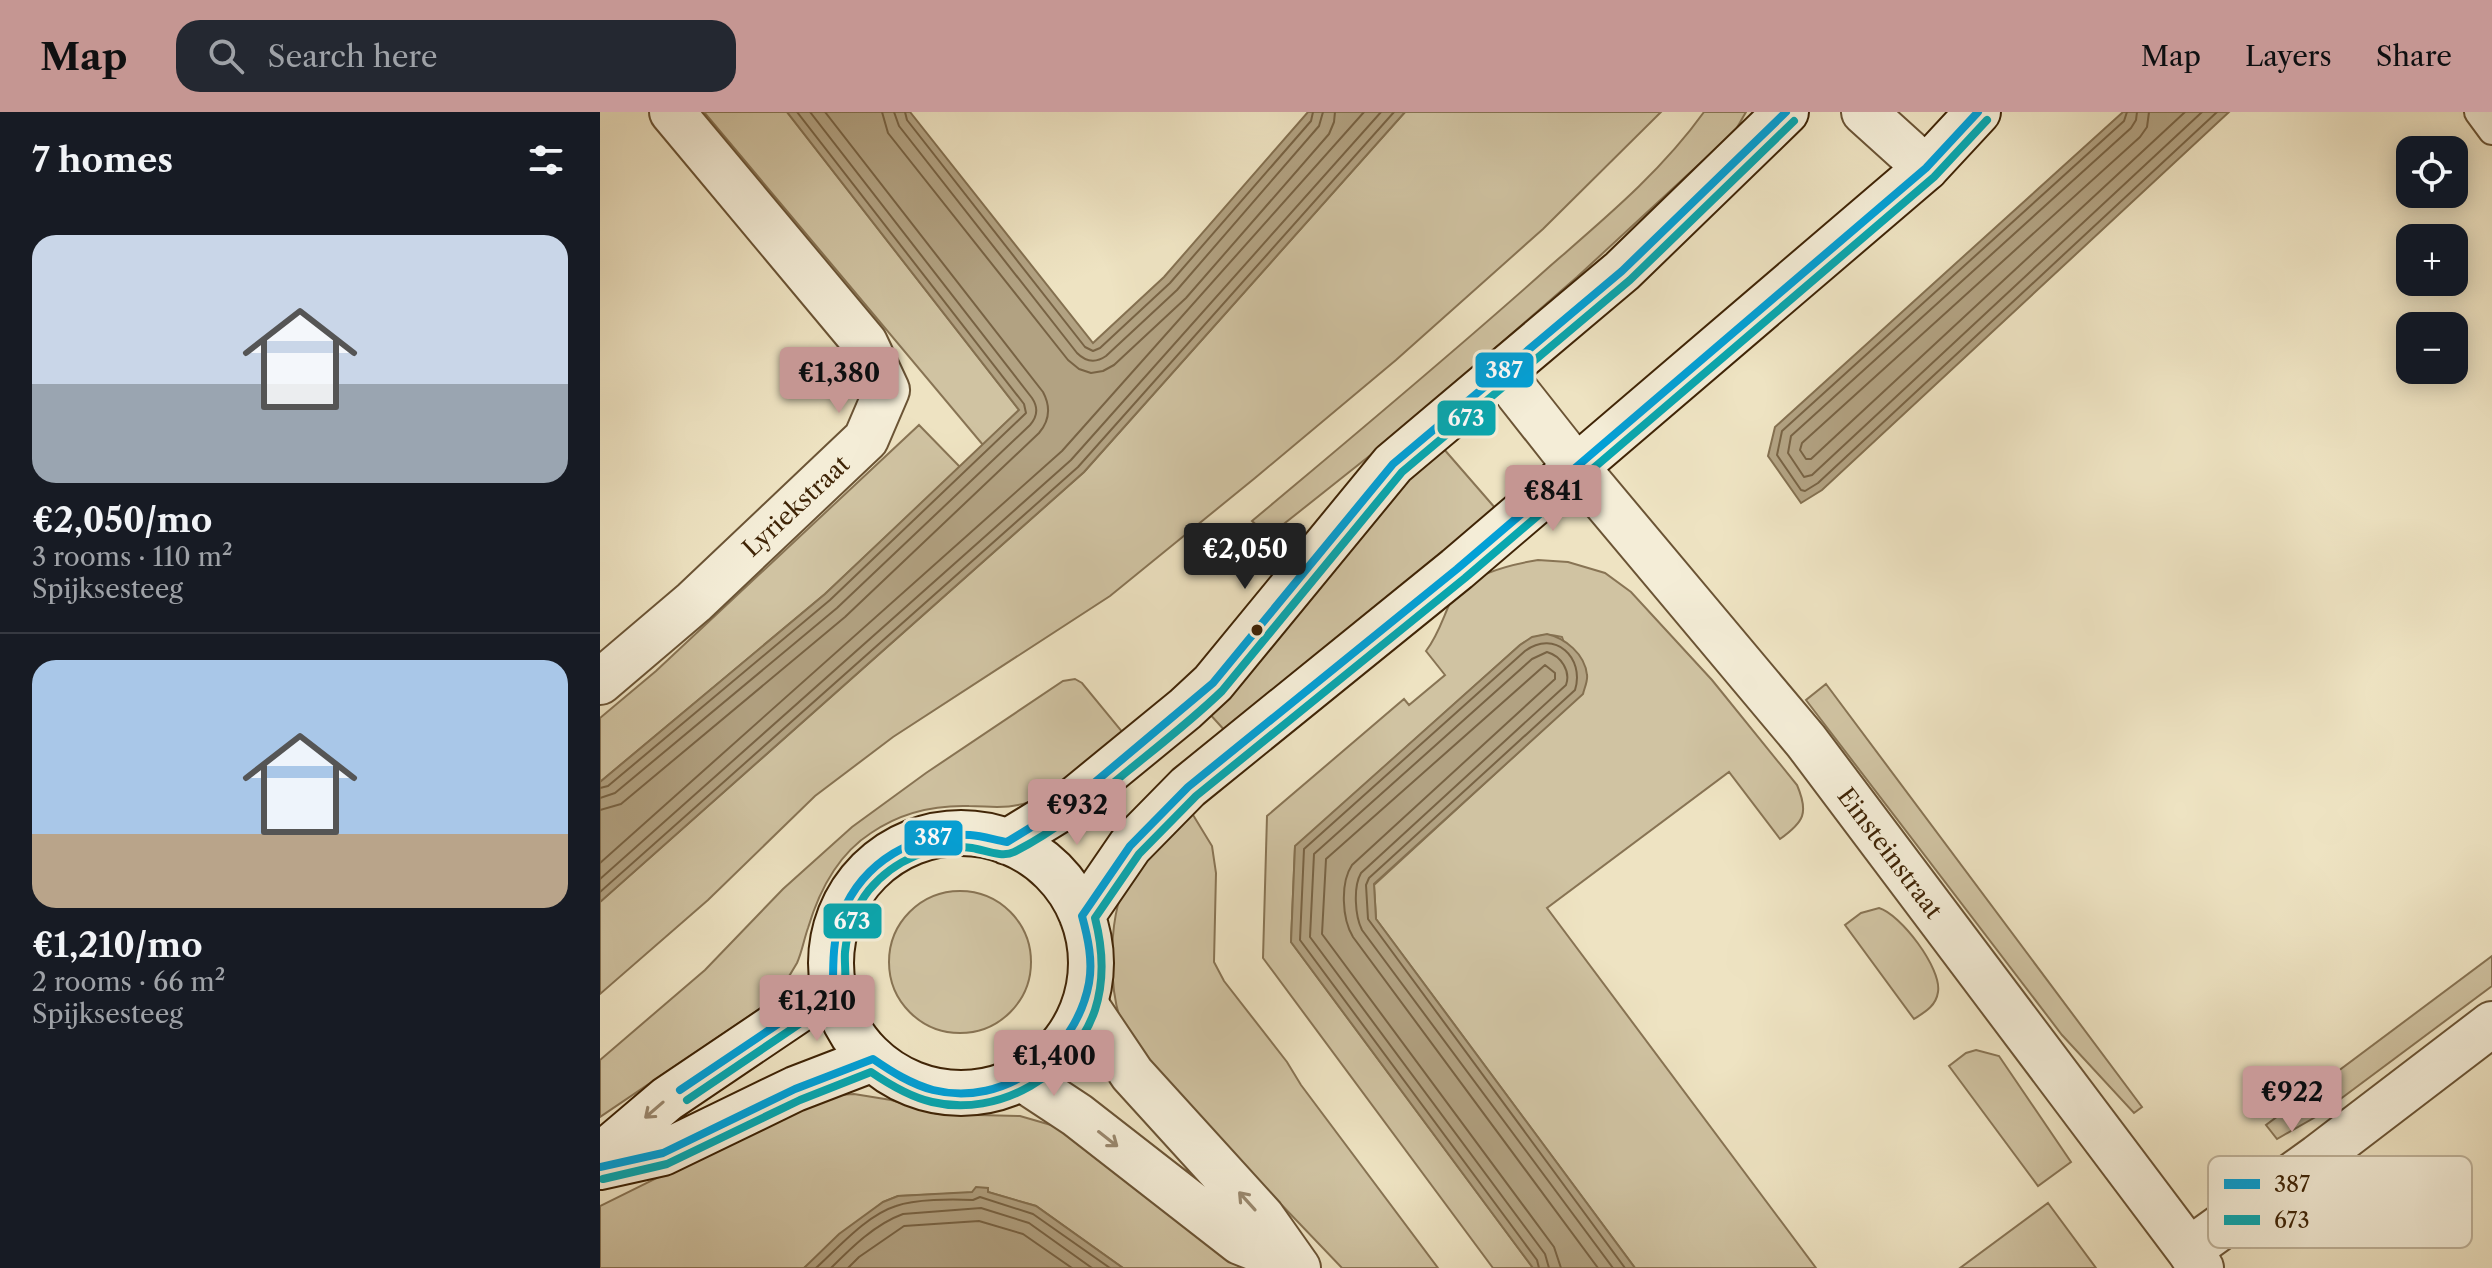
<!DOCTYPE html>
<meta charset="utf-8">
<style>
body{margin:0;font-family:"Libre Caslon Text",serif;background:#242831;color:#f1f3f6;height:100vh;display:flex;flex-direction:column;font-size:30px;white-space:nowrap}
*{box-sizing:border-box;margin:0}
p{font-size:26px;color:#9ea1a6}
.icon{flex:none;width:44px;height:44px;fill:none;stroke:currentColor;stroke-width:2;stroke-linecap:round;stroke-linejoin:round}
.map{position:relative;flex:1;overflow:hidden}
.drawer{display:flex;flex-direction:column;background:#171b24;width:600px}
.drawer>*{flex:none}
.controls{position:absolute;left:1796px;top:24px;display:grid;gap:16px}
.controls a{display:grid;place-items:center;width:72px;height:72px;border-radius:16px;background:#171b24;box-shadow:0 4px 20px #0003;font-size:40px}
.price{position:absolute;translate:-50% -68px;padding:0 18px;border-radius:8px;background:#c59692;color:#111;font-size:26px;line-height:52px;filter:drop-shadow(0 2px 4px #0008)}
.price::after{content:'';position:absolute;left:50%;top:48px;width:24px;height:18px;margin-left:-12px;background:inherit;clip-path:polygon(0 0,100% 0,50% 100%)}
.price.active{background:#222;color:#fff}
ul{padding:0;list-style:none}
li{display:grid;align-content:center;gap:16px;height:424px;padding:0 32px}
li+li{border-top:2px solid #363941}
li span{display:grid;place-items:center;height:248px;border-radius:24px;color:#555}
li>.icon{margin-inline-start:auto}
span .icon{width:144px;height:144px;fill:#fffc;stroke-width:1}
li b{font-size:34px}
h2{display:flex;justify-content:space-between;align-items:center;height:96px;padding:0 32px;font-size:34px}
header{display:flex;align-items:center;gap:48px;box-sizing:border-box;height:112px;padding:0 40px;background:#c59692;color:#111}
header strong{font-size:38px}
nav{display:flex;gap:44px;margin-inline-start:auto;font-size:28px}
.search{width:560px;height:72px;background:#242831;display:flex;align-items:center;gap:20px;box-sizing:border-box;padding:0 28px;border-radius:24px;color:#9ea1a6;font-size:30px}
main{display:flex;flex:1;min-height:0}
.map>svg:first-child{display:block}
.green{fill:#d0c3a2;stroke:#887454;stroke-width:2}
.water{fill:#b2a282;stroke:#847050;stroke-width:2}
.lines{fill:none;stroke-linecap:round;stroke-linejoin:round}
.shore{stroke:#786344;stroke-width:2}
.lane-casing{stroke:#6b5435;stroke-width:30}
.street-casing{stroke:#6b5435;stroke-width:48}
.secondary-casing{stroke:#3f2406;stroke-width:48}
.lane{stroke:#f4edd7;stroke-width:26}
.street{stroke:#f4edd7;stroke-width:44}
.secondary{stroke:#f4edd7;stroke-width:44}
.bus-1-casing{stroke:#f4edd7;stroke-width:14}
.bus-2-casing{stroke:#f4edd7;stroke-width:14}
.bus-1{stroke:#03a0d6;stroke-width:8}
.bus-2{stroke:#09a7af;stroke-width:8}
.oneway{stroke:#9a886e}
.bus-dot{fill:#3f2406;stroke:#f4edd7;stroke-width:3}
.labels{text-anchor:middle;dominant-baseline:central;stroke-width:8;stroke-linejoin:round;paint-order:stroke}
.street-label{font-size:24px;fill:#3f2406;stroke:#f4edd7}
.key{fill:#f4edd7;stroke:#beb198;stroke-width:2}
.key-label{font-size:22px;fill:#3f2406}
.line-badge{stroke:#f4edd7;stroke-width:3}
.badge-label{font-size:22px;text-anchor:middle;font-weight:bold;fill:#fff}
</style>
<header>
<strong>Map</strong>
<div class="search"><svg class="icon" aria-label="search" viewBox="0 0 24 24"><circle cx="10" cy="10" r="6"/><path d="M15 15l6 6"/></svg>Search here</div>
<nav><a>Map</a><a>Layers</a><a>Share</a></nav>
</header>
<main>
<section class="drawer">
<h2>7 homes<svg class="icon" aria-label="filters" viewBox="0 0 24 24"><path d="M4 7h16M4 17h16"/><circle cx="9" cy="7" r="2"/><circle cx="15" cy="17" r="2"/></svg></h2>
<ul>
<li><span style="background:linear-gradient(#c9d6e8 60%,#9aa5b1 0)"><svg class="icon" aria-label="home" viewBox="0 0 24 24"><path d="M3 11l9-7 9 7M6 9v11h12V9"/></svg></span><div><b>€2,050/mo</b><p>3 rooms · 110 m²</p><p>Spijksesteeg</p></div></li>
<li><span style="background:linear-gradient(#a9c7e8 70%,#b9a48a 0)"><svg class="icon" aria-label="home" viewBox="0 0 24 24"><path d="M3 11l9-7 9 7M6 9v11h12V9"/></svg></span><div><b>€1,210/mo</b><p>2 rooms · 66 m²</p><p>Spijksesteeg</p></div></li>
</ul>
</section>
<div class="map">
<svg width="1892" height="1156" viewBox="0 0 1892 1156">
<rect width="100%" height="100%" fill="#eee3c2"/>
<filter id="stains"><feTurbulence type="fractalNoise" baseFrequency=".0025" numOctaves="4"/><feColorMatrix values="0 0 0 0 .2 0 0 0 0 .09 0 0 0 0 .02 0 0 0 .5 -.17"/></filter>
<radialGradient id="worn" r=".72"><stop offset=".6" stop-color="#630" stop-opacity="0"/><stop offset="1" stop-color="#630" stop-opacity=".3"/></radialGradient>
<path class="green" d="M 104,0 L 187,0 L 419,298 L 383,333 Z
M 805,0 L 1061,0 L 943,117 L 796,248 L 655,366 L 510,484 L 293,625 L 215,684 L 108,788 L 0,882 L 0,790 L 484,360 Z
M 1104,0 L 1146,0 L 1135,19 L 977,165 L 792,326 L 680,415 L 671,426 L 652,409 C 752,325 852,242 949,155 C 1004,107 1061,60 1104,0 Z
M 319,313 L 360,355 L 225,482 L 0,670 L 0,606 L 56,559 Z
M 843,336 L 896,397 L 627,621 L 607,599 L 788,379 Z
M 938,448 L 968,450 L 1005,461 L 1031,480 L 1112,568 L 1197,673 C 1209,701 1204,710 1180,727 L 1129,660 L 947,796 L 1216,1156 L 1035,1156 L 776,807 L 774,773 L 982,582 L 962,525 C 945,521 935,523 920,533 L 695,735 L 691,830 L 933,1156 L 893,1156 L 663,846 L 667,704 L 804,587 L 809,593 L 845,563 L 826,539 C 837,525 842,509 849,493 C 864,463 908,453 938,448 Z
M 475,567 L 482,571 L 524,622 C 494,646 455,686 418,693 C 402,697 386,694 369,694 C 335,693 300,701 271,721 C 237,743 219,779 208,816 C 204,827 202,840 197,851 C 188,868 176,881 164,894 L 0,1005 L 0,948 L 105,858 L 183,777 L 252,715 L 326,661 L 463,569 Z
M 1226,572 L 1542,995 L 1534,1001 L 1462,923 L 1206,588 Z
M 590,698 L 612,734 L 616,761 L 614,850 L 624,869 L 687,950 L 701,973 L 838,1156 L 742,1156 L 540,945 C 534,935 525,924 522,913 C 508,874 507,798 531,762 C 547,739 571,719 590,698 Z
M289 850a71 71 0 1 1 142 0a71 71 0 1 1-142 0Z
M 1279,796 C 1300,802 1342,856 1338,880 C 1336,894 1325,900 1314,907 L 1245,813 L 1261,801 Z
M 1892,844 L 1892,874 L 1719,1003 L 1677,1027 L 1666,1013 Z
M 1376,938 L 1399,944 L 1471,1050 L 1438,1074 L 1349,954 L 1366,941 Z
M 254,982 L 291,988 L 337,1002 L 420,1004 L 451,1013 L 483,1031 L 641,1156 L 523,1156 L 436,1094 L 388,1080 L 298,1084 L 283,1090 L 204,1156 L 0,1156 L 0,1094 L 196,997 L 238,983 Z
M 1448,1091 L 1496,1156 L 1360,1156 Z"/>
<path class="water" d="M 187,0 L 310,0 L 493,231 L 564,165 L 708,0 L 805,0 L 484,360 L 0,790 L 0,670 L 225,482 L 419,298 Z
M 1523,0 L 1629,0 L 1222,378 L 1201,391 L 1168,344 L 1175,315 Z
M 947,522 C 965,526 985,542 987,563 C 988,569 984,577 983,582 L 774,772 L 776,807 L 1035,1156 L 933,1156 L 691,830 L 695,734 L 920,533 L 932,525 Z
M 376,1075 L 388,1076 L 388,1080 L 436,1094 L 523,1156 L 204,1156 L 239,1122 L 283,1090 L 298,1084 L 372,1080 Z"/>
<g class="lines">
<path class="shore" d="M 282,0 L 288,21 L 468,248 L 479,257 L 491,261 L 503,259 L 514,253 L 586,186 L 729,22 L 734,10 L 735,0
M 294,0 L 299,14 L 477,241 C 486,250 496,251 506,244 L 577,178 L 719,14 L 723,0
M 305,0 L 307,8 L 485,235 L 493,239 L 500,236 L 570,171 L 711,9 L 713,0
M 1527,0 L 1524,9 L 1182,319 L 1177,343 L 1201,378 L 1205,379 L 1218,371 L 1617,0
M 1537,0 L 1536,8 L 1531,16 L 1191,324 L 1188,341 L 1204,365 L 1212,363 L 1602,0
M 1549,0 L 1547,15 L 1540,25 L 1202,331 L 1200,338 L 1206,347 L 1211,347 L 1585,0
M 0,676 L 8,674 L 230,488 L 426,301 L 424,292 L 197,0
M 0,686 L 15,681 L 237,496 L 430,313 C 438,304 438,295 432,286 L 210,0
M 0,698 L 21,692 L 245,505 L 439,321 C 450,308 451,295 443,280 L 225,0
M 0,751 L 462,339 L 764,0
M 0,767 L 471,348 L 781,0
M 0,780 L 478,355 L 794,0
M 216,1156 C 239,1135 267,1103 296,1094 C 315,1087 352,1087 373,1088 L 380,1085 L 433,1102 L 510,1156
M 231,1156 C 251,1136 275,1112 303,1102 L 381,1096 L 429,1111 L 492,1156
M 248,1156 L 259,1145 L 304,1114 L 379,1109 L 423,1122 L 472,1156
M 939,1156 L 937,1148 L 700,828 L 704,737 L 925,539 C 955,517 985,546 975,578 L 769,766 L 766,773 L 768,807 L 1025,1156
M 949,1156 L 945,1142 L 710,825 L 714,742 L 932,547 L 947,540 C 961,544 971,559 966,573 L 761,761 C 753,775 755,804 762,818 L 1013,1156
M 961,1156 L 954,1135 L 722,822 L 726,747 L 945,553 L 955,561 L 955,567 L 752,753 C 740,771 742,807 753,825 L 998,1156"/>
<defs>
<path id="lane" d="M 1878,0 L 1892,19"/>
<path id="street" d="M 1264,0 L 1326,56
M 902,261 L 977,356 L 1206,629 L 1589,1138
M 0,570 L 94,490 L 266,327 L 287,278 L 265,231 L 72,0
M 485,892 L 532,962 L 662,1105 L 698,1156
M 421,966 L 477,1003 L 640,1130 L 693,1151
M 1601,1156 L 1589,1138 L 1718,1045 L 1892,912"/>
<path id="secondary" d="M231 851a130 130 0 1 1 260 0a130 130 0 1 1-260 0Z
M 407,730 L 469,692 L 585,597 L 613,571 L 793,352 L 1022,159 L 1186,0
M 482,804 L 530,734 L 588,675 L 857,457 L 1326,56 L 1378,0
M 0,1044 L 67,987 L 233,875
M 0,1055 L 63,1041 L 195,977 L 273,947"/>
</defs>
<use href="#lane" class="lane-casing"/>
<use href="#street" class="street-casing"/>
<use href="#secondary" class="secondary-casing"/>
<use href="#lane" class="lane"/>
<use href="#street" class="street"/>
<use href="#secondary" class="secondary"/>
<defs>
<path id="bus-1" d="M 80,978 L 233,875 C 233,850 233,825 242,802 C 263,750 315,719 370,723 C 383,724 395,728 407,730 L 469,692 L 613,571 L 793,352 L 1022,159 L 1186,0
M 0,1055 L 63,1041 L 195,977 L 273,947 C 292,960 311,972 333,978 C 405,996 476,941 489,871 C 493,849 488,826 482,804 L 530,734 L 588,675 L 857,457 L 1326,56 L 1378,0"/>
<path id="bus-2" d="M 87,988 L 242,883 C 248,870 244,854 245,840 C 247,819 256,794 269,778 C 294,748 333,731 372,736 C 385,738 402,746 414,740 C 456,719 493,688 529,658 C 561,632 593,607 622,579 L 802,360 L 1030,168 L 1194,9
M 3,1067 L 67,1052 L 200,988 L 271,960 C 290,973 310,985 332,990 C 399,1006 473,962 495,898 C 505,867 503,837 495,806 L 539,742 L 596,684 L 865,466 L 1334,65 L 1387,8"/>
</defs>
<use href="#bus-1" class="bus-1-casing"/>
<use href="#bus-2" class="bus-2-casing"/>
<use href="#bus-1" class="bus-1"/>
<use href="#bus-2" class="bus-2"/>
</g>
<defs><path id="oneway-shaft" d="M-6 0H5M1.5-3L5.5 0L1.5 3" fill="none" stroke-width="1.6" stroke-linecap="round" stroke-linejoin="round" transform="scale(2)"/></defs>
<g class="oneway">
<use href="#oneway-shaft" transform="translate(54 998) rotate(139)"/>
<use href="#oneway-shaft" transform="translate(508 1027) rotate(38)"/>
<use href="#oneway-shaft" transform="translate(647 1089) rotate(-132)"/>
</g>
<circle class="bus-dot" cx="657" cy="518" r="7"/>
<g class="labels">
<g class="street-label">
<text transform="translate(196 394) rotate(-43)">Lyriekstraat</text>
<text transform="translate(1290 741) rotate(53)">Einsteinstraat</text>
</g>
</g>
<rect x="1608" y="1044" width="264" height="92" rx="12" class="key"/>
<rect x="1624" y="1067" width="36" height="10" fill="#03a0d6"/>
<rect x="1624" y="1103" width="36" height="10" fill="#09a7af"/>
<g class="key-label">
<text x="1674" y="1080">387</text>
<text x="1674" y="1116">673</text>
</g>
<g class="line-badge">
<rect x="874" y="239" width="61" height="38" rx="8" fill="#03a0d6"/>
<rect x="836" y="287" width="61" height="38" rx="8" fill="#09a7af"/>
<rect x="303" y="707" width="61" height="38" rx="8" fill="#03a0d6"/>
<rect x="222" y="790" width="61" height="38" rx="8" fill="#09a7af"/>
</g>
<g class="badge-label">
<text x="904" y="266">387</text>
<text x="866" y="314">673</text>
<text x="333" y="733">387</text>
<text x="252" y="817">673</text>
</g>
<rect width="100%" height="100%" filter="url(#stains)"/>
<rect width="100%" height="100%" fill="url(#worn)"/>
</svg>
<div class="controls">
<a><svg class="icon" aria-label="locate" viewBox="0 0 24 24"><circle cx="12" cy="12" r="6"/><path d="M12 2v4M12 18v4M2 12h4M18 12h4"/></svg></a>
<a>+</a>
<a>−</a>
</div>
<b class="price" style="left:239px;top:303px">€1,380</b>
<b class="price" style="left:953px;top:421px">€841</b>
<b class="price active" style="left:645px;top:479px">€2,050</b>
<b class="price" style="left:477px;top:735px">€932</b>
<b class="price" style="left:217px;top:931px">€1,210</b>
<b class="price" style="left:454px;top:986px">€1,400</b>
<b class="price" style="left:1692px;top:1022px">€922</b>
</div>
</main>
